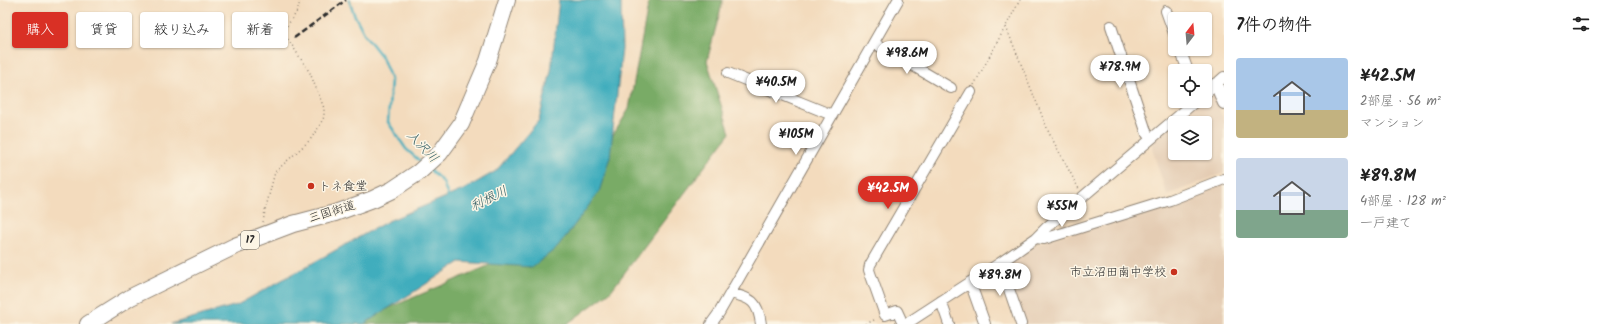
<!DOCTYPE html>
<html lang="ja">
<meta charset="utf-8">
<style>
body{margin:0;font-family:Kalam,"Klee One",sans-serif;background:#f2f2f2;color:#222;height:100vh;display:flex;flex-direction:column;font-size:15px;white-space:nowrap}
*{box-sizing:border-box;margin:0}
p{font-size:13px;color:#767676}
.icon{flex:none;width:22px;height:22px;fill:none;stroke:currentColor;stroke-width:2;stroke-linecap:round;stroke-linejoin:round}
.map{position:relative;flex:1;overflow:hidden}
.sheet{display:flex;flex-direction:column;background:#fff;width:380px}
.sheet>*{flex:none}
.top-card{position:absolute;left:12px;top:12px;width:380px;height:36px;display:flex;gap:8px}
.needle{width:26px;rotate:16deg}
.tools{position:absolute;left:1168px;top:12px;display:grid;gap:8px}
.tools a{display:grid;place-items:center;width:44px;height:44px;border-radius:4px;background:#fff;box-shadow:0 1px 3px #0004;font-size:20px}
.price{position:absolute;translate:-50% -34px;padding:0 9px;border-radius:14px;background:#fff;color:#222;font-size:13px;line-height:26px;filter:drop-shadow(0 1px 2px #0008)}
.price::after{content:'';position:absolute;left:50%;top:24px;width:12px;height:9px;margin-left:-6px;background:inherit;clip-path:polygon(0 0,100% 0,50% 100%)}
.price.active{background:#d93025;color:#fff}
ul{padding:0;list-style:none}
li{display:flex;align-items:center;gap:12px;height:100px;padding:0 12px}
li span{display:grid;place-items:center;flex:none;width:112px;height:80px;border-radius:4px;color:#555}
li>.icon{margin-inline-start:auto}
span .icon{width:48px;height:48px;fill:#fffc;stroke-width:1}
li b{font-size:17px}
h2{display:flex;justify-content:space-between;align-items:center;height:48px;padding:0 12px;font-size:17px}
.pill{padding:0 14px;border-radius:4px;background:#fff;box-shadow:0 1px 3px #0004;font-size:14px;line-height:36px}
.pill.active{background:#d93025;color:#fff}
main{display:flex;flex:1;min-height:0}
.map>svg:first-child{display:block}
.built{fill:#e4ccb3;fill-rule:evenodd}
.forest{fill:#79ab66;stroke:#526b48}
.water{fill:#3fadbd;stroke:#356c74}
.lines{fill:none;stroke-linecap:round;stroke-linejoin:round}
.stream{stroke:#3fadbd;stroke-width:2.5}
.minor-casing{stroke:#8f8374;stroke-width:12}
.tertiary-casing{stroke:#8f8374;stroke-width:14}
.trunk-casing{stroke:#8f8374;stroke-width:18}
.path{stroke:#8f8374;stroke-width:1.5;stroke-dasharray:1 3;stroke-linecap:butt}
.minor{stroke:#fff;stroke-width:10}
.tertiary{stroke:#fff;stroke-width:12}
.trunk{stroke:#fff;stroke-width:16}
.rail{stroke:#2b2b2b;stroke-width:2.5;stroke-dasharray:6 3;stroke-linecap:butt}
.poi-dot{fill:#c8321e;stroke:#fcf5e5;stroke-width:1.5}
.labels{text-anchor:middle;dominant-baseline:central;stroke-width:3;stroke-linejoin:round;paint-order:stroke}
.shield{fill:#fcf5e5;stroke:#6a6863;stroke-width:1}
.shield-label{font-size:11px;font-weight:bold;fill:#2b2b2b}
.poi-label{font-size:12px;fill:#2b2b2b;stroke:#fcf5e5;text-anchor:start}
.street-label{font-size:12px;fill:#2b2b2b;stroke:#fcf5e5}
.water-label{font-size:13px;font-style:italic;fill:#335f65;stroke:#fcf5e5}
</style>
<main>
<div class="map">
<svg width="1224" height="324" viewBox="0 0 1224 324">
<rect width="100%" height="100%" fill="#fcf5e5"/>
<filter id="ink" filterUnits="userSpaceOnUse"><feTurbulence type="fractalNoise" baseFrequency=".025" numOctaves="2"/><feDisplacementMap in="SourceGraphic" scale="8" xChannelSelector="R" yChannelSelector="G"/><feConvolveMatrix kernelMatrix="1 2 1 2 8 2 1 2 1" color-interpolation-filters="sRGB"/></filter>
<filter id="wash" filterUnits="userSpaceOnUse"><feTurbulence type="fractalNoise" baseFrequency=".012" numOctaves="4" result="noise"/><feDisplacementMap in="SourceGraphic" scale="16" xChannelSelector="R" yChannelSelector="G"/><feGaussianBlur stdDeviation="0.9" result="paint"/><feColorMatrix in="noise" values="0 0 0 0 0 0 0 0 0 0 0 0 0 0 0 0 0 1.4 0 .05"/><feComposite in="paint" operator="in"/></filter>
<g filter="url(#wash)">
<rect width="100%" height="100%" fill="#f3dbbd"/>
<path class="built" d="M 1213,93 L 1224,121 L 1224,173 L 1167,195 L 1152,149 L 1152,142 L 1200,101 L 1205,101 L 1205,97 ZM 1175,123 L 1205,123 L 1205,153 L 1175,153 Z
M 1224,182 L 1224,324 L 1024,324 L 1004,267 L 1034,244 L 1179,200 Z"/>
<path class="forest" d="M 649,0 L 723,0 L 707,61 L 730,133 L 610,292 L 567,324 L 351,324 L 549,240 L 629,109 Z"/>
<path class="water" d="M 559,0 L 621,0 L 622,49 L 610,157 L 599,192 L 558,247 L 532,267 L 460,262 L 364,324 L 171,324 L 237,305 L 388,221 L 463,190 L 496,171 L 539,120 L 551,71 Z"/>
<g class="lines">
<path class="stream" d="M 349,0 L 354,14 L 365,35 L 382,57 L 391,80 L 388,122 L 406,149 L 421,162
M 429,169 L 443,182 L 449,199"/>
</g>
</g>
<g filter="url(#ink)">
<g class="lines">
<defs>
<path id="minor" d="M 1166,11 L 1175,36
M 1111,26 L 1147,134 L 1151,139
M 874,43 L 951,88
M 1180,49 L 1188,71
M 728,73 L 832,115
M 1205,94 L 1224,77
M 1036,238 L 1044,239 L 1170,200 L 1224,179
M 1000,263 L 1021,324
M 970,282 L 985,324
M 730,293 C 751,298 758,301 761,324
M 941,301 L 949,324
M 711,324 L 719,313 L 898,0
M 903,324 L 897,311 L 885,315 L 869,270 L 870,265 L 971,92
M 906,324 L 1000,263 L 1036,238 L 1047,227 L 1196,101"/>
<path id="tertiary" d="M 1216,84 L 1224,103"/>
<path id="trunk" d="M 88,324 L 131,297 L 235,246 L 293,224 L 335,213 L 373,199 L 392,190 L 419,172 L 440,153 L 461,124 L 488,61 L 507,0"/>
</defs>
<use href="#minor" class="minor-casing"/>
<use href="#tertiary" class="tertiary-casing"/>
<use href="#trunk" class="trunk-casing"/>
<path class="path" d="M 1006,27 L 1049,133 L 1079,189
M 974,85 L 1020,0
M 263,222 L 265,211 L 275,172 L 310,140 L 317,130 L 324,117 L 324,108 L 310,73 L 284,33 C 287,21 301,13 299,0
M 866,324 L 876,319"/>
<use href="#minor" class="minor"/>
<use href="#tertiary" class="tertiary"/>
<use href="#trunk" class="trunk"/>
<path class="rail" d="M 294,38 L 346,0"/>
</g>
</g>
<g class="poi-dot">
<circle cx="311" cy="186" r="4"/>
<circle cx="1174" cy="272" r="4"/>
</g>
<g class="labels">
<rect class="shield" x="241" y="231" width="18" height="18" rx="3"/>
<g class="shield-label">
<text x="250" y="240">17</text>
</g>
<g class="poi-label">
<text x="319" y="186">トネ食堂</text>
<text x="1166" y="272" text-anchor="end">市立沼田南中学校</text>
</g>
<g class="street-label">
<text transform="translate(332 212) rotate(-17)">三国街道</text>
</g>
<g class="water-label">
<text transform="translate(422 147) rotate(46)">入沢川</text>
<text transform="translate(489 199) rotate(-26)">利根川</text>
</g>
</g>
</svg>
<div class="tools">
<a><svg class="needle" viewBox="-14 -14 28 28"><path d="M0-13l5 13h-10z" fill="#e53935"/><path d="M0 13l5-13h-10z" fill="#767676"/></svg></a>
<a><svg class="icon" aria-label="locate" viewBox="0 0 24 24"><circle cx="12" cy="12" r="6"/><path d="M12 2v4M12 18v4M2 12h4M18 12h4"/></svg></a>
<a><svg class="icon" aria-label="layers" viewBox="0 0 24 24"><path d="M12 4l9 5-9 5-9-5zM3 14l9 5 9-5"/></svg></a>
</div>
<b class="price" style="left:907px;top:75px">¥98.6M</b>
<b class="price" style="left:1120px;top:89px">¥78.9M</b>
<b class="price" style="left:776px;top:104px">¥40.5M</b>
<b class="price" style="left:796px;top:156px">¥105M</b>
<b class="price active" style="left:888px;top:210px">¥42.5M</b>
<b class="price" style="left:1062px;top:228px">¥55M</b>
<b class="price" style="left:1000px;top:297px">¥89.8M</b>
<div class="top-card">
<a class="pill active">購入</a>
<a class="pill">賃貸</a>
<a class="pill">絞り込み</a>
<a class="pill">新着</a>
</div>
</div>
<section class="sheet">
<h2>7件の物件<svg class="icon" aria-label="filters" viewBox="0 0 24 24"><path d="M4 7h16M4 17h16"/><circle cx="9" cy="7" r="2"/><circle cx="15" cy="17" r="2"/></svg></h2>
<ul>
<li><span style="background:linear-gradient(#a9c7e8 65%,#c2b280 0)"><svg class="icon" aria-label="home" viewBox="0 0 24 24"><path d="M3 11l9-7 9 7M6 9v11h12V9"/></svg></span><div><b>¥42.5M</b><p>2部屋 · 56 m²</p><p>マンション</p></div></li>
<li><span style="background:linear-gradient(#c9d6e8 65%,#7fa58c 0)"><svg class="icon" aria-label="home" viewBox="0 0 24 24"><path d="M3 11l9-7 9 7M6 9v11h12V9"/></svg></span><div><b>¥89.8M</b><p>4部屋 · 128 m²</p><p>一戸建て</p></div></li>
</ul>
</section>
</main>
